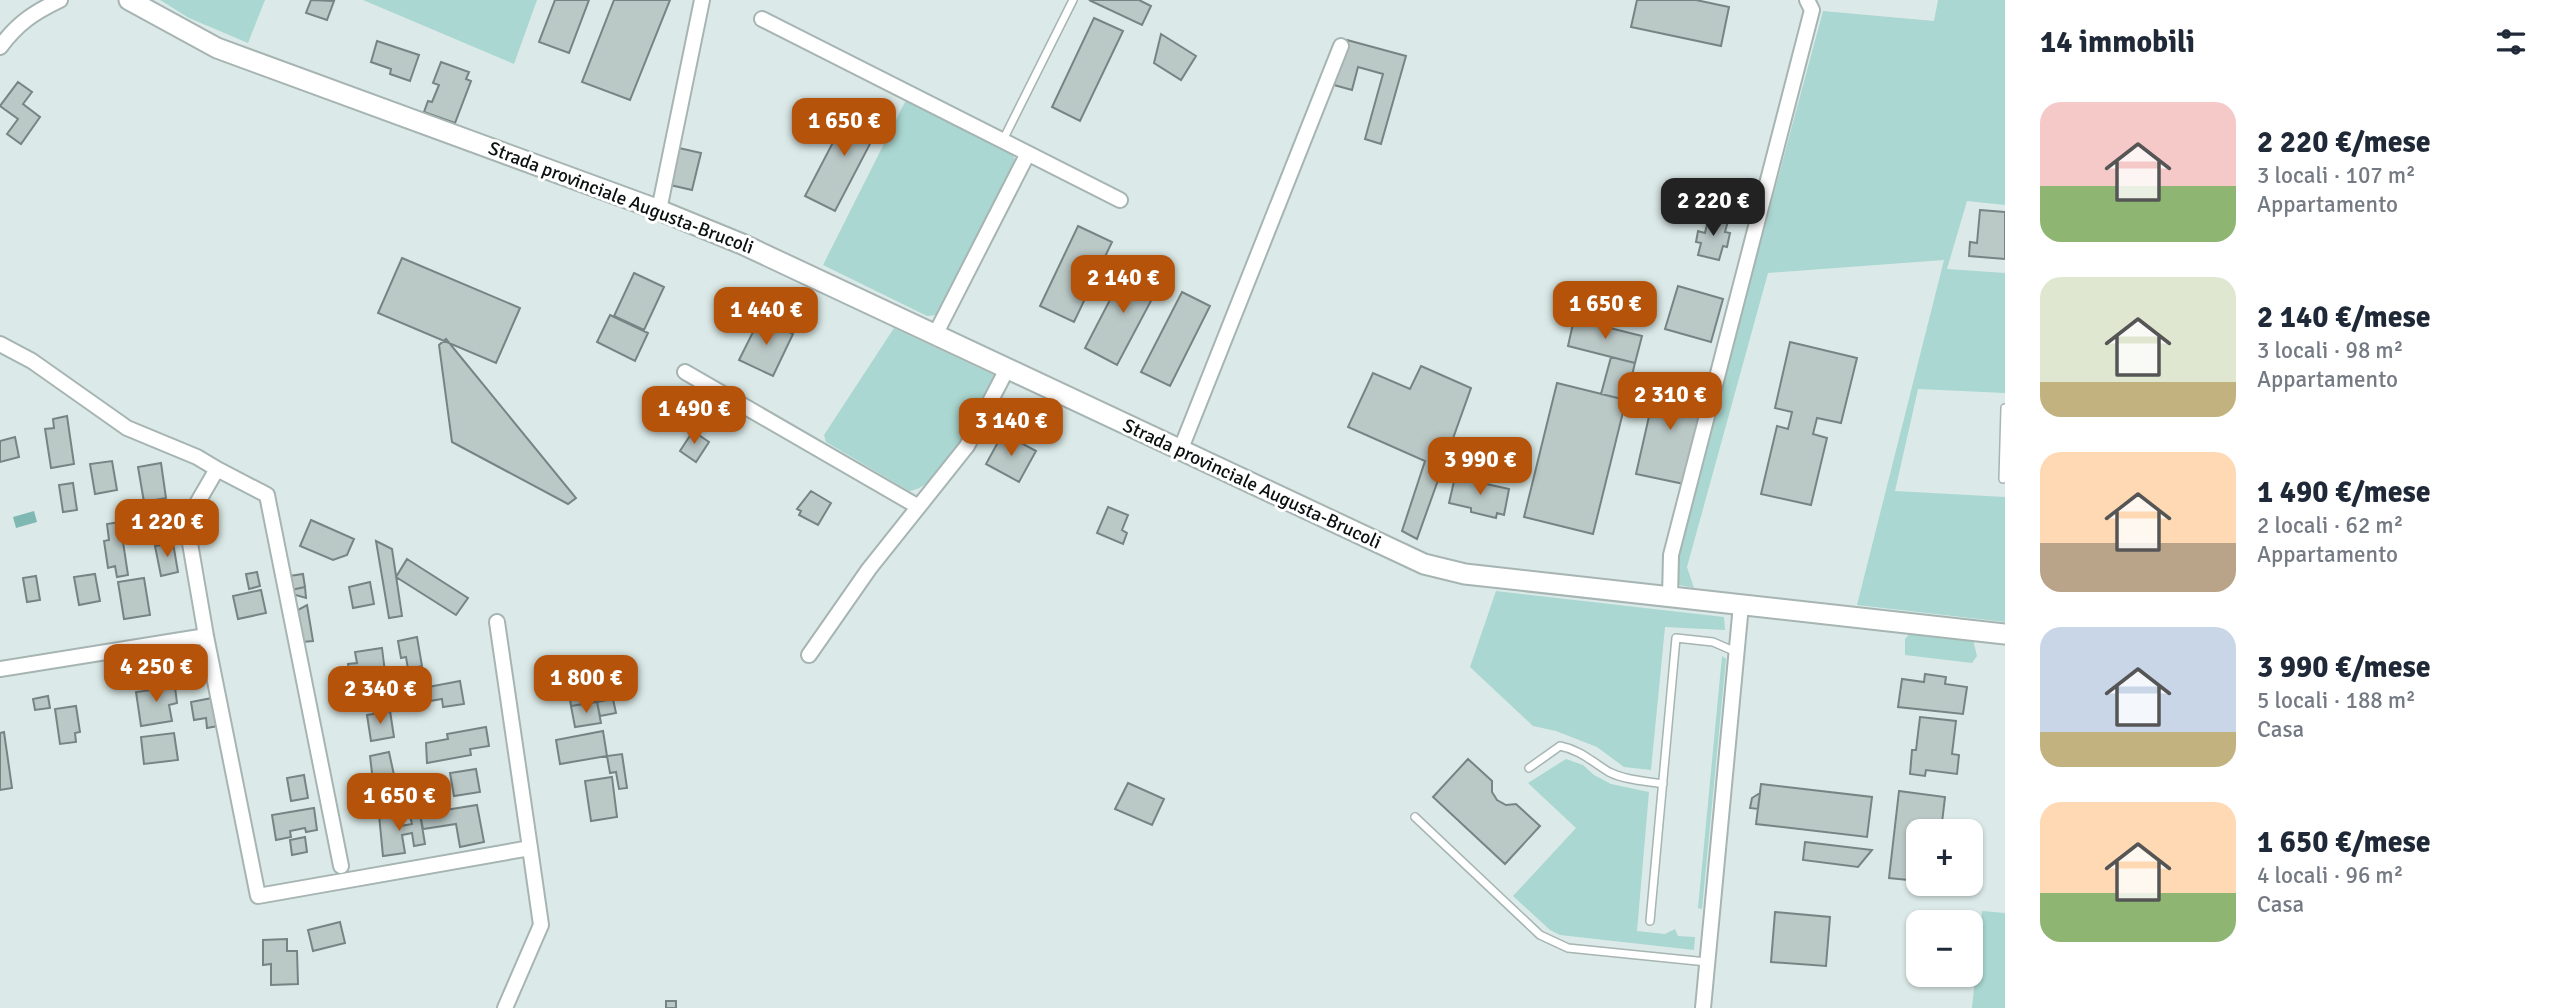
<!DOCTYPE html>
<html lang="it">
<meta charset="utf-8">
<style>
body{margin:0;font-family:Signika,sans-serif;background:#f2f2f3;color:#1f2937;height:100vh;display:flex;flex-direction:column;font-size:26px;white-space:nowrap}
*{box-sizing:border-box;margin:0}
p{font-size:23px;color:#747a83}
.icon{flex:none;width:38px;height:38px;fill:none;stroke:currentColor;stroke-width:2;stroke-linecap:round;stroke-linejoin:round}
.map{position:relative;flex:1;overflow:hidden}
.details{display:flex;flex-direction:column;background:#fff;width:560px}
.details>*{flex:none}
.buttons{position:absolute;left:1906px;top:819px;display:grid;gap:14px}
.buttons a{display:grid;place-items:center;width:77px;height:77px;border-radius:14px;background:#fff;box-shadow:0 2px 5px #0004;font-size:35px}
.price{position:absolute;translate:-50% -60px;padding:0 16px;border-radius:14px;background:#b45309;color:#fff;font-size:23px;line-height:46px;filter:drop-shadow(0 2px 4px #0008)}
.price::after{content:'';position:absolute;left:50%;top:42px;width:21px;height:16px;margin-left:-10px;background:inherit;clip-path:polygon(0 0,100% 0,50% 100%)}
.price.on{background:#222;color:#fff}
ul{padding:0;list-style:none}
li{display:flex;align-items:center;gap:21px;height:175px;padding:0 35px}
li span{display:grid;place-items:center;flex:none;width:196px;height:140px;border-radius:21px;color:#555}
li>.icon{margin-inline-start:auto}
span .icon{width:84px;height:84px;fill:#fffc;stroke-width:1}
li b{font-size:30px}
h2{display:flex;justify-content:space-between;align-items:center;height:84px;padding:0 35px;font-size:30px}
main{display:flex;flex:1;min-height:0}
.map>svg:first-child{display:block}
.green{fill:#aad7d1}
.water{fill:#7fb8b2}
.building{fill:#bac8c6;stroke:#778483;stroke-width:2}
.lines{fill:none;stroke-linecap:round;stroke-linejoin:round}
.lane-casing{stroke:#a6b4b2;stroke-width:10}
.street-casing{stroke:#a6b4b2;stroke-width:18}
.secondary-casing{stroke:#a6b4b2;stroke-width:23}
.lane{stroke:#fff;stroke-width:7}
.street{stroke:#fff;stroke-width:14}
.secondary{stroke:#fff;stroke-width:19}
.labels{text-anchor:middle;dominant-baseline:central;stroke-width:6;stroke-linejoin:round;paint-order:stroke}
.street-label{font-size:19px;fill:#0b1010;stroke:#fff}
</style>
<main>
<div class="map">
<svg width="2005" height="1008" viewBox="0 0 2005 1008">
<rect width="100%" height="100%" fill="#dbeae8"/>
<path class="green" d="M 160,0 L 265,0 L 248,43 L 189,18 Z
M 363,0 L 537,0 L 514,64 Z
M 1938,0 L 2005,0 L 2005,205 L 1967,201 L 1947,269 L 2005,273 L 2005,393 L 1918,389 L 1895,491 L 2005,497 L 2005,622 L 1857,605 L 1944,260 L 1768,273 L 1687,567 L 1694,588 L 1679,585 L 1675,560 L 1823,11 L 1934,21 Z
M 906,100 L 1011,152 L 1017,163 L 939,315 L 927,316 L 823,265 Z
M 894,328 L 994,375 L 996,379 C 981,409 944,488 909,491 L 826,442 L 824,435 Z
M 1496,591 L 1724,617 L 1725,630 L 1665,627 L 1651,770 L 1624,767 L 1597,747 L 1556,731 L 1533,726 L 1470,667 Z
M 1910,633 L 1973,640 L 1977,656 L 1972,663 L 1905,655 L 1905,639 Z
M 1722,656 L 1726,659 L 1702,909 L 1698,908 Z
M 1566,759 L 1583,765 L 1594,775 L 1611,784 L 1649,792 L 1637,931 L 1665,934 L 1675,929 L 1678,936 L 1695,937 L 1694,950 L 1560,935 L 1550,930 L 1513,896 L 1576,828 L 1528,783 Z
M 1982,911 L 2005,913 L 2005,1008 L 1972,1008 Z"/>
<path class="water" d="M 34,511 L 37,522 L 16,528 L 13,517 Z"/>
<path class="building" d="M 311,0 L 334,1 L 327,20 L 306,13 Z
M 555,0 L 589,0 L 569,53 L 539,42 Z
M 614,0 L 670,0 L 630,100 L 582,82 Z
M 1089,0 L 1139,0 L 1151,6 L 1142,25 Z
M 1637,0 L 1696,0 L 1729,7 L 1721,46 L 1631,27 Z
M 1094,18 L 1123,31 L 1080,121 L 1052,107 Z
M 1161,34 L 1196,56 L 1181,80 L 1154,63 Z
M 1347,40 L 1406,56 L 1381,144 L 1365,139 L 1383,74 L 1358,67 L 1352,90 L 1334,85 Z
M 377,41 L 419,55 L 410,81 L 390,74 L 391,69 L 371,62 Z
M 441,62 L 469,72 L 466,79 L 471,81 L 455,123 L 424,112 L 428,101 L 432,102 L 439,85 L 433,83 Z
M 18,82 L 32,92 L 23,104 L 40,117 L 21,144 L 7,134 L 18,119 L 0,106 Z
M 853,104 L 883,119 L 835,211 L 805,196 Z
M 679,148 L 701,153 L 692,190 L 670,185 Z
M 1980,210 L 2005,212 L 2005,259 L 1969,256 L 1970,242 L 1977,243 Z
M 1709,216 L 1728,221 L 1725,232 L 1730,233 L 1727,247 L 1723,246 L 1719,260 L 1698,255 L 1701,243 L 1696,242 L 1698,231 L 1705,233 Z
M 1078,226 L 1112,242 L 1074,322 L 1040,306 Z
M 402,258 L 520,308 L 496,363 L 378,313 Z
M 1128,265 L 1161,282 L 1117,365 L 1085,348 Z
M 634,273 L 664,287 L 644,330 L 614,316 Z
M 1678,286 L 1723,299 L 1711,342 L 1665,329 Z
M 1182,292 L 1210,306 L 1170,386 L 1141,372 Z
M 610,315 L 648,333 L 635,361 L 597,342 Z
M 760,318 L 793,334 L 773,376 L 739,360 Z
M 1574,319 L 1642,336 L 1635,363 L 1568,346 Z
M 446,339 L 576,498 L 568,504 L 452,442 L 439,345 Z
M 1790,342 L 1857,358 L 1841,423 L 1817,418 L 1813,434 L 1827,438 L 1811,505 L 1761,494 L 1777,426 L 1788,429 L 1792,412 L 1775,408 Z
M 1611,357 L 1635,363 L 1626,400 L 1601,394 Z
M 1421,366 L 1471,388 L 1417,539 L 1402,531 L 1425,461 L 1348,427 L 1373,373 L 1410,389 Z
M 1657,381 L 1705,391 L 1684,484 L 1636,474 Z
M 1557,383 L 1626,400 L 1593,534 L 1524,517 Z
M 67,416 L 74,464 L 51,468 L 45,429 L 54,428 L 53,419 Z
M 693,431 L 709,442 L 696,462 L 680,451 Z
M 1003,433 L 1036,451 L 1019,482 L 986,464 Z
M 15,437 L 19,457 L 0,462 L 0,441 Z
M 112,461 L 117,490 L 95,494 L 90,464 Z
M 161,463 L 166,498 L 144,502 L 138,467 Z
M 1455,477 L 1509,489 L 1504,515 L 1497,513 L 1496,518 L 1471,512 L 1471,508 L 1449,503 Z
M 73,483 L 77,510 L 63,512 L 59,485 Z
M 811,491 L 831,503 L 818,525 L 799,515 L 801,511 L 797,509 Z
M 1108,507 L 1128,515 L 1122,530 L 1127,533 L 1123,544 L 1097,533 Z
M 311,520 L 354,539 L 347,555 L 333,560 L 300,546 Z
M 120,522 L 128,575 L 117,577 L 115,566 L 108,568 L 104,541 L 109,540 L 107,524 Z
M 376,541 L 392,549 L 402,616 L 389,618 Z
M 173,543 L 178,572 L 161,576 L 155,546 Z
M 407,559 L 468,598 L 456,615 L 396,577 Z
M 257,572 L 260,586 L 249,589 L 246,574 Z
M 95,574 L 100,601 L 79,605 L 74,577 Z
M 303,574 L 305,587 L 291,590 L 289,576 Z
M 36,576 L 40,600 L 27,602 L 23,578 Z
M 144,578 L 150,615 L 124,619 L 118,582 Z
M 370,582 L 374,604 L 353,608 L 349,587 Z
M 305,587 L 306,598 L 292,594 L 291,590 Z
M 261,590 L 266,613 L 238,619 L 233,596 Z
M 307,605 L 313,641 L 302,642 L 296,611 Z
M 417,637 L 422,666 L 408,669 L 406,657 L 401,658 L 398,641 Z
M 382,648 L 385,672 L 388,671 L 390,683 L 352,689 L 348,664 L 357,663 L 355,652 Z
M 595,673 L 600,701 L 571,706 L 569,692 L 581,690 L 579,676 Z
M 1925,674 L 1946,677 L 1945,684 L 1967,687 L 1963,714 L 1898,707 L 1902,679 L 1924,682 Z
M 460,681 L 464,704 L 443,707 L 442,699 L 430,701 L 428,687 Z
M 166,682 L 175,687 L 177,703 L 169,705 L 172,721 L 141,726 L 136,692 L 152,690 L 151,684 Z
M 411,683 L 414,699 L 402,700 L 400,685 Z
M 400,685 L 402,700 L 373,705 L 371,690 Z
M 48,696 L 50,708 L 35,710 L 33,699 Z
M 212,698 L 218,726 L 207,728 L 206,718 L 194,720 L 191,702 Z
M 613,699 L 616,713 L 600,716 L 597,702 Z
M 597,702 L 601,723 L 575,727 L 571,706 Z
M 76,706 L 80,732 L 75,733 L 76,742 L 60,744 L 55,709 Z
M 390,711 L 394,737 L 371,741 L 367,715 Z
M 1920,717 L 1956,721 L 1952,754 L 1959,755 L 1957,774 L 1926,770 L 1925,776 L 1910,774 L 1912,750 L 1916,750 Z
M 486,727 L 489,746 L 470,749 L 471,755 L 427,763 L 426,743 L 448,739 L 447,734 Z
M 603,731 L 607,756 L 560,764 L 556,740 Z
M 4,732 L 12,788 L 0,790 L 0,733 Z
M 174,733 L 178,760 L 144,764 L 141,737 Z
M 389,752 L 394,775 L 398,775 L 400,785 L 374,790 L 370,756 Z
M 622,754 L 627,788 L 619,789 L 616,772 L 610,773 L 607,756 Z
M 1468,759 L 1492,781 L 1492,792 L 1497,800 L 1506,805 L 1516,804 L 1540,826 L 1505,864 L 1433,797 Z
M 476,769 L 480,792 L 454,796 L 450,773 Z
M 304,775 L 308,798 L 291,801 L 287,778 Z
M 612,777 L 617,817 L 591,821 L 585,781 Z
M 1128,783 L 1164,799 L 1152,825 L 1115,809 Z
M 1761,784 L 1872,797 L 1867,837 L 1756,824 Z
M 1899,791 L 1945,797 L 1941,831 L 1918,831 L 1918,881 L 1889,878 Z
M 376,792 L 379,805 L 364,808 L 362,795 Z
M 1760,793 L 1758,809 L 1750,808 L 1752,798 Z
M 438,798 L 440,811 L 420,814 L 418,801 Z
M 477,805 L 484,842 L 460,847 L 456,824 L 423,829 L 420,814 Z
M 314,808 L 317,830 L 306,832 L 305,828 L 290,831 L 291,837 L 276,840 L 272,815 Z
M 398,812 L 400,826 L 412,824 L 410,816 L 420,814 L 425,844 L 414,846 L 412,833 L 402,835 L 405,853 L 383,856 L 379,815 Z
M 305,837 L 307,852 L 292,855 L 290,840 Z
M 1805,842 L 1872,850 L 1858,867 L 1803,860 Z
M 1775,912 L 1830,917 L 1826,966 L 1771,962 Z
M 340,922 L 345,943 L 313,951 L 308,930 Z
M 287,939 L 287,951 L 297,951 L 298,984 L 271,985 L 271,964 L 263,965 L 263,940 Z
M 666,1001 L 676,1001 L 676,1008 L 666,1008 Z"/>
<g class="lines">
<defs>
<path id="lane" d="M 1002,142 L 1073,0
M 2003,479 L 2005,408
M 1529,768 L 1560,746 C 1581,750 1592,762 1609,772 C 1625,780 1645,781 1663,784
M 1415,817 L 1540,935 L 1568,948 L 1707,962
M 1650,921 L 1676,638 L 1713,642 L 1736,652"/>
<path id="street" d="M 762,19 L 1120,200
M 0,47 C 18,23 33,13 60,0
M 659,210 L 702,0
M 935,335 L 1027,155
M 0,344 L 32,361 L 127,428 L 197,457 L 217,469 L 188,519 L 187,526 L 206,636 L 258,896 L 530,848 L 541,925 L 505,1008
M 685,372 L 917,506
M 1180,451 L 1341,46
M 217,469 L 267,495 L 341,866
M 1670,598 L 1671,555 L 1812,10 L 1807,0
M 497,622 L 530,848
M 809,655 L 869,569 L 967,446 L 1007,369
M 0,669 L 206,636
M 1703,1008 L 1741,605"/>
<path id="secondary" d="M 129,0 L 217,48 L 659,210 L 742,244 L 1424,564 L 1465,574 L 2005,634"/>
</defs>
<use href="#lane" class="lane-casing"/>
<use href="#street" class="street-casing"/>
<use href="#secondary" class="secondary-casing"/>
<use href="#lane" class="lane"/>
<use href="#street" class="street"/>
<use href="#secondary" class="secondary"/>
</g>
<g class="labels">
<g class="street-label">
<text transform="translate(621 198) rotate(21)">Strada provinciale Augusta-Brucoli</text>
<text transform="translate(1252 484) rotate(25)">Strada provinciale Augusta-Brucoli</text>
</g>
</g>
</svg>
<div class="buttons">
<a>+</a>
<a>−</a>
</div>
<b class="price" style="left:844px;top:158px">1 650 €</b>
<b class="price on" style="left:1713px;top:238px">2 220 €</b>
<b class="price" style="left:1123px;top:315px">2 140 €</b>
<b class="price" style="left:1605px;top:341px">1 650 €</b>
<b class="price" style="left:766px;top:347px">1 440 €</b>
<b class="price" style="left:1670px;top:432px">2 310 €</b>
<b class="price" style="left:694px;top:446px">1 490 €</b>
<b class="price" style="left:1011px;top:458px">3 140 €</b>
<b class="price" style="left:1480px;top:497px">3 990 €</b>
<b class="price" style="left:167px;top:559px">1 220 €</b>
<b class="price" style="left:156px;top:704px">4 250 €</b>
<b class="price" style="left:586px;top:715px">1 800 €</b>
<b class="price" style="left:380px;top:726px">2 340 €</b>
<b class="price" style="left:399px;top:833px">1 650 €</b>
</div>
<section class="details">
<h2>14 immobili<svg class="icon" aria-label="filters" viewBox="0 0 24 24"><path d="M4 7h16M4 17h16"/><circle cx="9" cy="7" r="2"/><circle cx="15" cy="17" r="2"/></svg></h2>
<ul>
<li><span style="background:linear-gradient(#f6c9c9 60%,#8fb573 0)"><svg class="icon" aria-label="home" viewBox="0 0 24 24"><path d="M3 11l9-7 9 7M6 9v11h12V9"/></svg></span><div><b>2 220 €/mese</b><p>3 locali · 107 m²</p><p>Appartamento</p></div></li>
<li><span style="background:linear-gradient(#dfe7d0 75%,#c2b280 0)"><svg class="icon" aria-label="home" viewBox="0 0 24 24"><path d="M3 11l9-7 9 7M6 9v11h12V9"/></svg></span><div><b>2 140 €/mese</b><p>3 locali · 98 m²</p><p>Appartamento</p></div></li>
<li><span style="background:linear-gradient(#ffd9b3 65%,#b9a48a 0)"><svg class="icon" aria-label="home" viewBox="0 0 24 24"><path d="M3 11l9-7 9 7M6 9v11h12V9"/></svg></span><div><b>1 490 €/mese</b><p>2 locali · 62 m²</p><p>Appartamento</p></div></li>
<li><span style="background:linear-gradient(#c9d6e8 75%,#c2b280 0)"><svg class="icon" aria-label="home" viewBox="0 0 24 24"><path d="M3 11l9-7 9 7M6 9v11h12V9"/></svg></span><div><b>3 990 €/mese</b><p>5 locali · 188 m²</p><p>Casa</p></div></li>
<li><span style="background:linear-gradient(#ffd9b3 65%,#8fb573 0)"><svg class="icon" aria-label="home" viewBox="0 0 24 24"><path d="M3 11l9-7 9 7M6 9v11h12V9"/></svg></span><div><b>1 650 €/mese</b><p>4 locali · 96 m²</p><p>Casa</p></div></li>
</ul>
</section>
</main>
